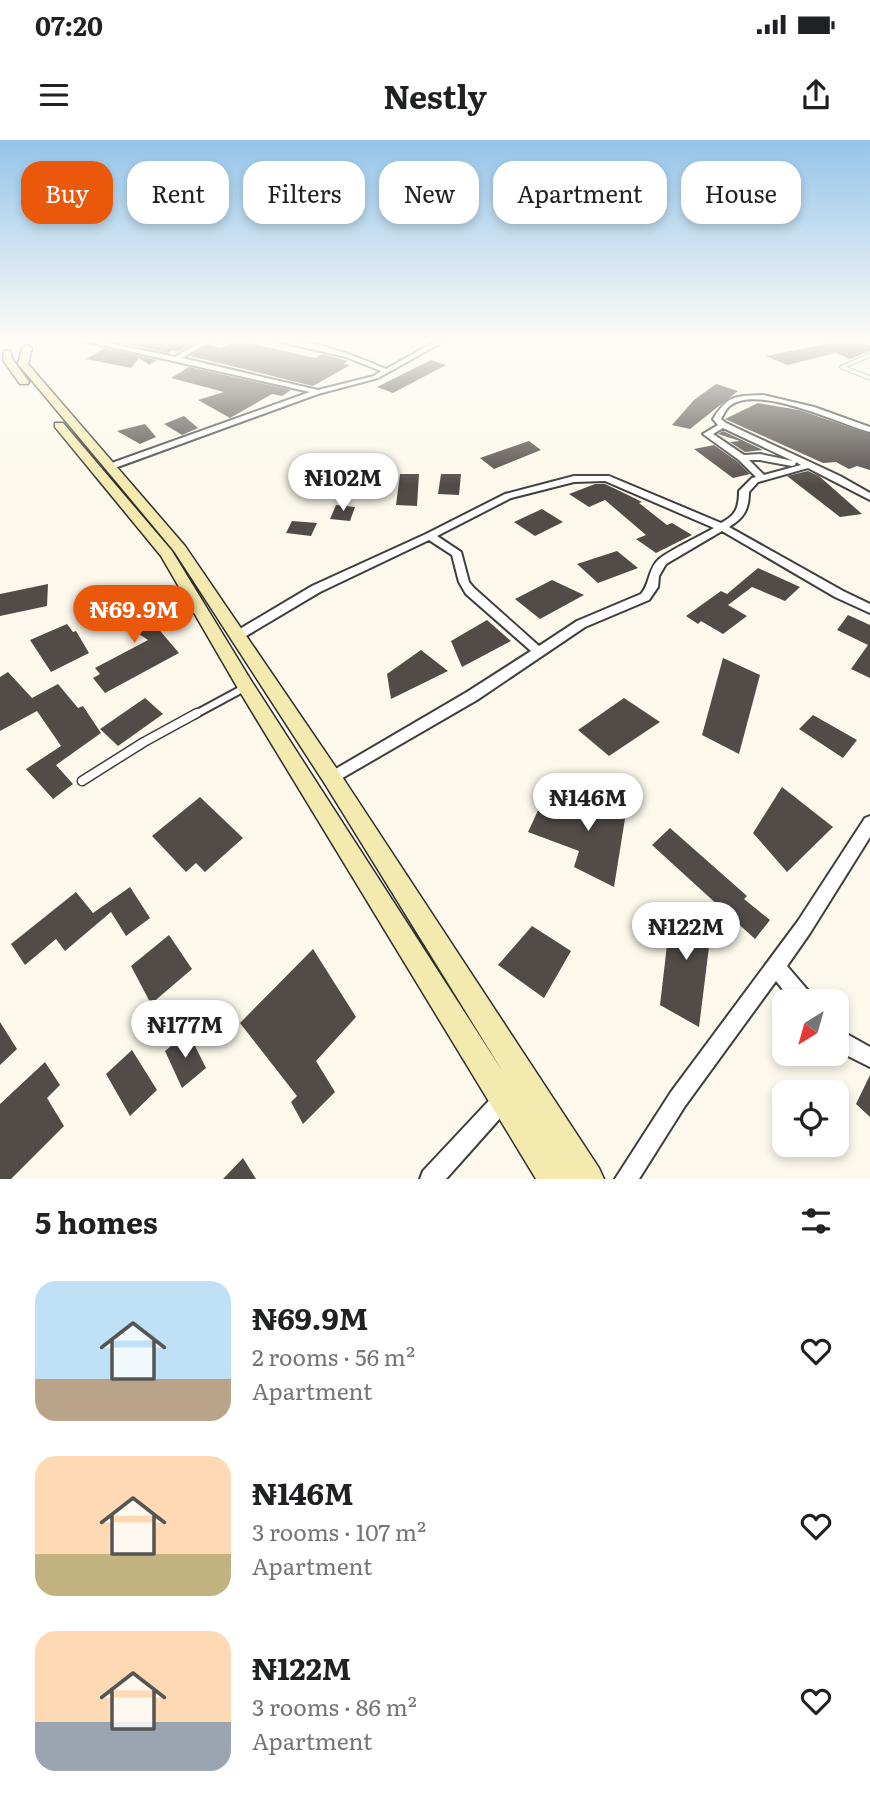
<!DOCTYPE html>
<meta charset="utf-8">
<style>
body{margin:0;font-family:Literata,serif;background:#f2f2f2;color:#202124;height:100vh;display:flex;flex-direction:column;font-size:26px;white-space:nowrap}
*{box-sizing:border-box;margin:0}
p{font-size:23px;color:#757577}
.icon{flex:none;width:38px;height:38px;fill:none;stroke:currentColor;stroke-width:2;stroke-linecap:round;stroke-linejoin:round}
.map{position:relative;height:1039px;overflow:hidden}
.drawer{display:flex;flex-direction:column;background:#fff;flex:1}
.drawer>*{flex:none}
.top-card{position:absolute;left:21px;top:21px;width:830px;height:63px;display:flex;gap:14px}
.needle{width:46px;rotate:217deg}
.tools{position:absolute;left:772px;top:849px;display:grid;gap:14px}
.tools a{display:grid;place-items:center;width:77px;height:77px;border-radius:14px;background:#fff;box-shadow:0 4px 10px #0003;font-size:35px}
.price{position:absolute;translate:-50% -60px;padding:0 16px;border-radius:24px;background:#fff;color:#222;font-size:23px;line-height:46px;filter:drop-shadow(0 2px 4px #0008)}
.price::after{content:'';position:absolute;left:50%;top:42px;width:21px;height:16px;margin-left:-10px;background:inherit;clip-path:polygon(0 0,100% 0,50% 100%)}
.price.current{background:#ea580c;color:#fff}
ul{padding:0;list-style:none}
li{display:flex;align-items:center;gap:21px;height:175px;padding:0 35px}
li span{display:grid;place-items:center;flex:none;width:196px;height:140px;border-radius:21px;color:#555}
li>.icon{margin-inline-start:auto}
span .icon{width:84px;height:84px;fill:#fffc;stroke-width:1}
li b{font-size:30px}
h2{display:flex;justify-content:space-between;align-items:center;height:84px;padding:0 35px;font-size:30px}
.tag{padding:0 24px;border-radius:21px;background:#fff;box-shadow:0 4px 10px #0003;font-size:24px;line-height:63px}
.tag.current{background:#ea580c;color:#fff}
.status{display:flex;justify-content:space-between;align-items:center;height:49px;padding:0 35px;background:#fff;direction:ltr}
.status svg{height:19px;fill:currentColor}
header{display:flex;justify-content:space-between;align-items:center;height:91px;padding:0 35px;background:#fff;font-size:32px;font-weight:700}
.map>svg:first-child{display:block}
.building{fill:#524c49}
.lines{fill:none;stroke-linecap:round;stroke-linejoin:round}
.lane-far2-casing{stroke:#3e3e3e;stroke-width:5}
.lane-far1-casing{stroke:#3e3e3e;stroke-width:10}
.lane-casing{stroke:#3e3e3e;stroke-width:11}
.street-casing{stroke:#3e3e3e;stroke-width:4}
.secondary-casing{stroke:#2d2d2d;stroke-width:3}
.lane-far2{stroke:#fff;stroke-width:3.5}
.lane-far1{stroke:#fff;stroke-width:6}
.lane{stroke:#fff;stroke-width:8}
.street{fill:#fff;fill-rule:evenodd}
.secondary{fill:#f4e9af;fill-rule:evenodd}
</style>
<div class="status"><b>07:20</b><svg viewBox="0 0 49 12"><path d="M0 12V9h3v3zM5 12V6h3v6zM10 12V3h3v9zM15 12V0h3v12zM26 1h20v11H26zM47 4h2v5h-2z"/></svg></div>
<header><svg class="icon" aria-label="menu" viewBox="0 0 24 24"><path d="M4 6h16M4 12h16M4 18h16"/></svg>Nestly<svg class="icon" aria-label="share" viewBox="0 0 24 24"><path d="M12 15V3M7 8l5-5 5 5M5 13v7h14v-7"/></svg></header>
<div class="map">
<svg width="870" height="1039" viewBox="0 0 870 1039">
<rect width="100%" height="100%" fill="#fcf8eb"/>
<path class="building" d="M 125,199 L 190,199 L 196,202 L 178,212 L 172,210 L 168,213 L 119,202 Z
M 851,199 L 870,205 L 870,211 L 850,219 L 836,213 L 787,225 L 766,216 Z
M 236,200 L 315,218 L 322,214 L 348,221 L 343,224 L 350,225 L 313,246 L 190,216 L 208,205 L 221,208 Z
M 105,208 L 157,220 L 149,225 L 139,218 L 131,228 L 86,219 Z
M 431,220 L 446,225 L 393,253 L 377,247 Z
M 189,227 L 291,250 L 282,256 L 272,254 L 230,278 L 198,260 L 224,252 L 171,238 Z
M 716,244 L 738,251 L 690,289 L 672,285 L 694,260 Z
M 758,263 L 799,270 L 870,294 L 870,330 L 857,326 L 849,329 L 836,322 L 823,323 L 725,279 Z
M 184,276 L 198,288 L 182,295 L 164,284 Z
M 145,284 L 156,297 L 140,304 L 117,291 Z
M 723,291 L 763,310 L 745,312 L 730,302 L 740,301 L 718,294 Z
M 529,301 L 541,310 L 494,329 L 480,318 Z
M 714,305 L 738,322 L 750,334 L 733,338 L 694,309 Z
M 303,331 L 324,332 L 316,345 L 298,344 Z
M 808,331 L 819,336 L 862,374 L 840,377 L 787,336 Z
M 400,334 L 419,334 L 417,366 L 396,365 Z
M 441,334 L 461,334 L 459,355 L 438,354 Z
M 595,344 L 605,344 L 628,355 L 642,362 L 639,363 L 667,385 L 672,383 L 692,395 L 656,413 L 636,399 L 646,395 L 605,360 L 589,367 L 569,354 Z
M 336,365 L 355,367 L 350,381 L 330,379 Z
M 542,369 L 563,382 L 535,396 L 514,382 Z
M 292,381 L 317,383 L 311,396 L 286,393 Z
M 617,411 L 638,428 L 598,443 L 577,424 Z
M 758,428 L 800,447 L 785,461 L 752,447 L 728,465 L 747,476 L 723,494 L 701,481 L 698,484 L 686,476 L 721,451 L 727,454 Z
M 552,440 L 584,455 L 540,479 L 515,459 Z
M 48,444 L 47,466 L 0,476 L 0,454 Z
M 124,454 L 157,474 L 150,479 L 179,513 L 105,553 L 93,538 L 100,534 L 95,528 L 148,500 L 101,469 Z
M 848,475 L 870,485 L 870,538 L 851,529 L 868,505 L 837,490 Z
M 487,480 L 511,501 L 462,527 L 451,501 Z
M 67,484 L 73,492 L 76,491 L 89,513 L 51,532 L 30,500 Z
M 421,510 L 448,531 L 391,559 L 387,534 Z
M 723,518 L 760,535 L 739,614 L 702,595 Z
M 8,532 L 32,558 L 58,544 L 78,568 L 83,566 L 101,593 L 56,625 L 73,644 L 53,659 L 26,629 L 61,606 L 37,571 L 0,591 L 0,537 Z
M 145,558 L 163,574 L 118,606 L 100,589 Z
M 624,558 L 660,582 L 609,616 L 578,590 Z
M 813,575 L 857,600 L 843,618 L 799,589 Z
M 596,646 L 628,660 L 614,747 L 574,727 L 579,711 L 528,692 L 542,662 L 588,675 Z
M 782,647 L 833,687 L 787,732 L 753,693 Z
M 200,657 L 243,698 L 205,732 L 196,723 L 186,732 L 152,696 Z
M 670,688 L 747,756 L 744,759 L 770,780 L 755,799 L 652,705 Z
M 130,747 L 150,778 L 126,796 L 111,772 L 65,811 L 56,799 L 25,825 L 11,804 L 76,752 L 93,773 Z
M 672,762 L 713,775 L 699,887 L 660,865 Z
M 532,786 L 571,811 L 544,858 L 498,825 Z
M 169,795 L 192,829 L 151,864 L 131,826 Z
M 313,809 L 356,877 L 316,921 L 335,952 L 303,984 L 291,962 L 297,956 L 240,883 Z
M 0,882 L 17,909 L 0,925 Z
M 188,892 L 206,928 L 182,948 L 165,911 Z
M 132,910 L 157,950 L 130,976 L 106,934 Z
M 45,922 L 60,945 L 47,958 L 64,986 L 11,1039 L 0,1039 L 0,964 Z
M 870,935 L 870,977 L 856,964 Z
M 243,1018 L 256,1039 L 223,1039 Z"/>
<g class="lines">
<defs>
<path id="lane-far2" d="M 870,215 L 842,227 L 870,238"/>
<path id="lane-far1" d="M 194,575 L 244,548"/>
<path id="lane" d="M 82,641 L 144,602 L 197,573"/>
<path id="street" d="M 75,199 L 90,199 L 175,217 L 206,199 L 214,199 L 182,218 L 318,250 L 374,236 L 381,231 L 346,217 L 268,199 C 309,199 349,213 386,229 L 440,199 L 448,199 L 378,238 L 318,254 L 112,329 L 108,326 L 109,324 L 310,252 Z
M 763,255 L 814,267 L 870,287 L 870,292 C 838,283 760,245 731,265 C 726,268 724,274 721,279 L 726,283 L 840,336 L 870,353 L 870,360 L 808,328 L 758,342 L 749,352 C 749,369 744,378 729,387 L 843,451 L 870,464 L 870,473 L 835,457 L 722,391 L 666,424 L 659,436 L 658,447 L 649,460 L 585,487 L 477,560 L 332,644 L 327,642 L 325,638 L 327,634 L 467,552 L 531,511 L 466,454 L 459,442 L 452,415 L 429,400 L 320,452 L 241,499 L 233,499 L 231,496 L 233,493 L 312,446 L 426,394 L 505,354 L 574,336 L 609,336 L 721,383 C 736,375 739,368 739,351 L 752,338 L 756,337 L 739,320 L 703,294 L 718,285 L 713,279 C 728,255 735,256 763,255 ZM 723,288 L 793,321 L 760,314 L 744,315 L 713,294 ZM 749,320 L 760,320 L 792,326 L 795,325 L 796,322 L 801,325 L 764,335 ZM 605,341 L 714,388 C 700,396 670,410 659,419 C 648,429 650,444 641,454 L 577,481 L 539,506 L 474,448 L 469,442 L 461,412 L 437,396 L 511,358 L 574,342 Z
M 870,676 L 870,697 L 810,793 L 787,826 L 811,854 L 813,861 L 792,861 L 776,841 L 685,966 L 639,1039 L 615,1039 L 671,952 L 798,781 L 865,678 Z
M 836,888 L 870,907 L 870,927 L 836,910 Z
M 504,949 L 511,952 L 514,959 L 511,966 L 446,1039 L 420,1039 L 423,1031 L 497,952 Z"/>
<path id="secondary" d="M 27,205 L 32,208 L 28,224 L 185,406 L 339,632 L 599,1028 L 604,1039 L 536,1039 L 240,552 L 161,416 L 55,287 L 55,283 L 63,283 L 172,411 L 252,542 L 503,932 L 325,644 L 174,411 L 18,224 L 22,208 Z
M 4,211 L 10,211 L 13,220 L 29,242 L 28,244 L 20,244 L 3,220 Z"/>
</defs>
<use href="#lane-far2" class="lane-far2-casing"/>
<use href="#lane-far1" class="lane-far1-casing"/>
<use href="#lane" class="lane-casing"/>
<use href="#street" class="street-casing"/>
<use href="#secondary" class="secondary-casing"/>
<use href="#lane-far2" class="lane-far2"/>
<use href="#lane-far1" class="lane-far1"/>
<use href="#lane" class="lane"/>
<use href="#street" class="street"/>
<use href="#secondary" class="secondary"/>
</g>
<linearGradient id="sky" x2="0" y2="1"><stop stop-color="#94c4ea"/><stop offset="0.58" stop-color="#fefcf6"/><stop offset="1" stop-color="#fefcf6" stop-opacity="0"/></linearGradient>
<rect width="870" height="345" fill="url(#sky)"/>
</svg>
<div class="tools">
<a><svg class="needle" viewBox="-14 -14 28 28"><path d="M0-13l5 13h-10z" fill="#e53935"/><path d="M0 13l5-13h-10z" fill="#757577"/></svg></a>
<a><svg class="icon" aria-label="locate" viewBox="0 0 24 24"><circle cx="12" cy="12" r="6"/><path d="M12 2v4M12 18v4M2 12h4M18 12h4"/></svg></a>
</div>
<b class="price" style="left:343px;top:373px">₦102M</b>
<b class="price current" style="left:134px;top:505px">₦69.9M</b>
<b class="price" style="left:588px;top:693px">₦146M</b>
<b class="price" style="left:686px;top:822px">₦122M</b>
<b class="price" style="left:185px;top:920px">₦177M</b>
<div class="top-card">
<a class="tag current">Buy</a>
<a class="tag">Rent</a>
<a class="tag">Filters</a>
<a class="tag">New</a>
<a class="tag">Apartment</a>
<a class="tag">House</a>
</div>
</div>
<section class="drawer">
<h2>5 homes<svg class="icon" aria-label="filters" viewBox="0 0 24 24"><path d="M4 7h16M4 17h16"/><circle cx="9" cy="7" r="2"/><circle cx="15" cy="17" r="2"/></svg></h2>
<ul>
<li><span style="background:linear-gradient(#bfe0f5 70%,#b9a48a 0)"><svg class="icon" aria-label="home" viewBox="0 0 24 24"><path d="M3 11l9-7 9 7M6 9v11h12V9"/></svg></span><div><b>₦69.9M</b><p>2 rooms · 56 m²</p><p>Apartment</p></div><svg class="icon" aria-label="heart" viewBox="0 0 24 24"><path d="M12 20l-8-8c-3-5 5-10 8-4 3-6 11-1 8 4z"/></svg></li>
<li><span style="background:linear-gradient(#ffd9b3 70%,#c2b280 0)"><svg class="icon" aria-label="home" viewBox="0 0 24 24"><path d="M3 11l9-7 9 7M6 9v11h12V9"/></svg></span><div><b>₦146M</b><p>3 rooms · 107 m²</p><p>Apartment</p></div><svg class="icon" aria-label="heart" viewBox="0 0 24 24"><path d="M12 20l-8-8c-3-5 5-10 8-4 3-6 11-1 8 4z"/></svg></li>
<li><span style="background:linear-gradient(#ffd9b3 65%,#9aa5b1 0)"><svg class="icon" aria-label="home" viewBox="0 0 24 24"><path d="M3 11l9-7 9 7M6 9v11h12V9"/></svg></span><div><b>₦122M</b><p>3 rooms · 86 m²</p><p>Apartment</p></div><svg class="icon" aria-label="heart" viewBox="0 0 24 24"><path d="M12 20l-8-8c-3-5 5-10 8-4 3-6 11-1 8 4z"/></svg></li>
</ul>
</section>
